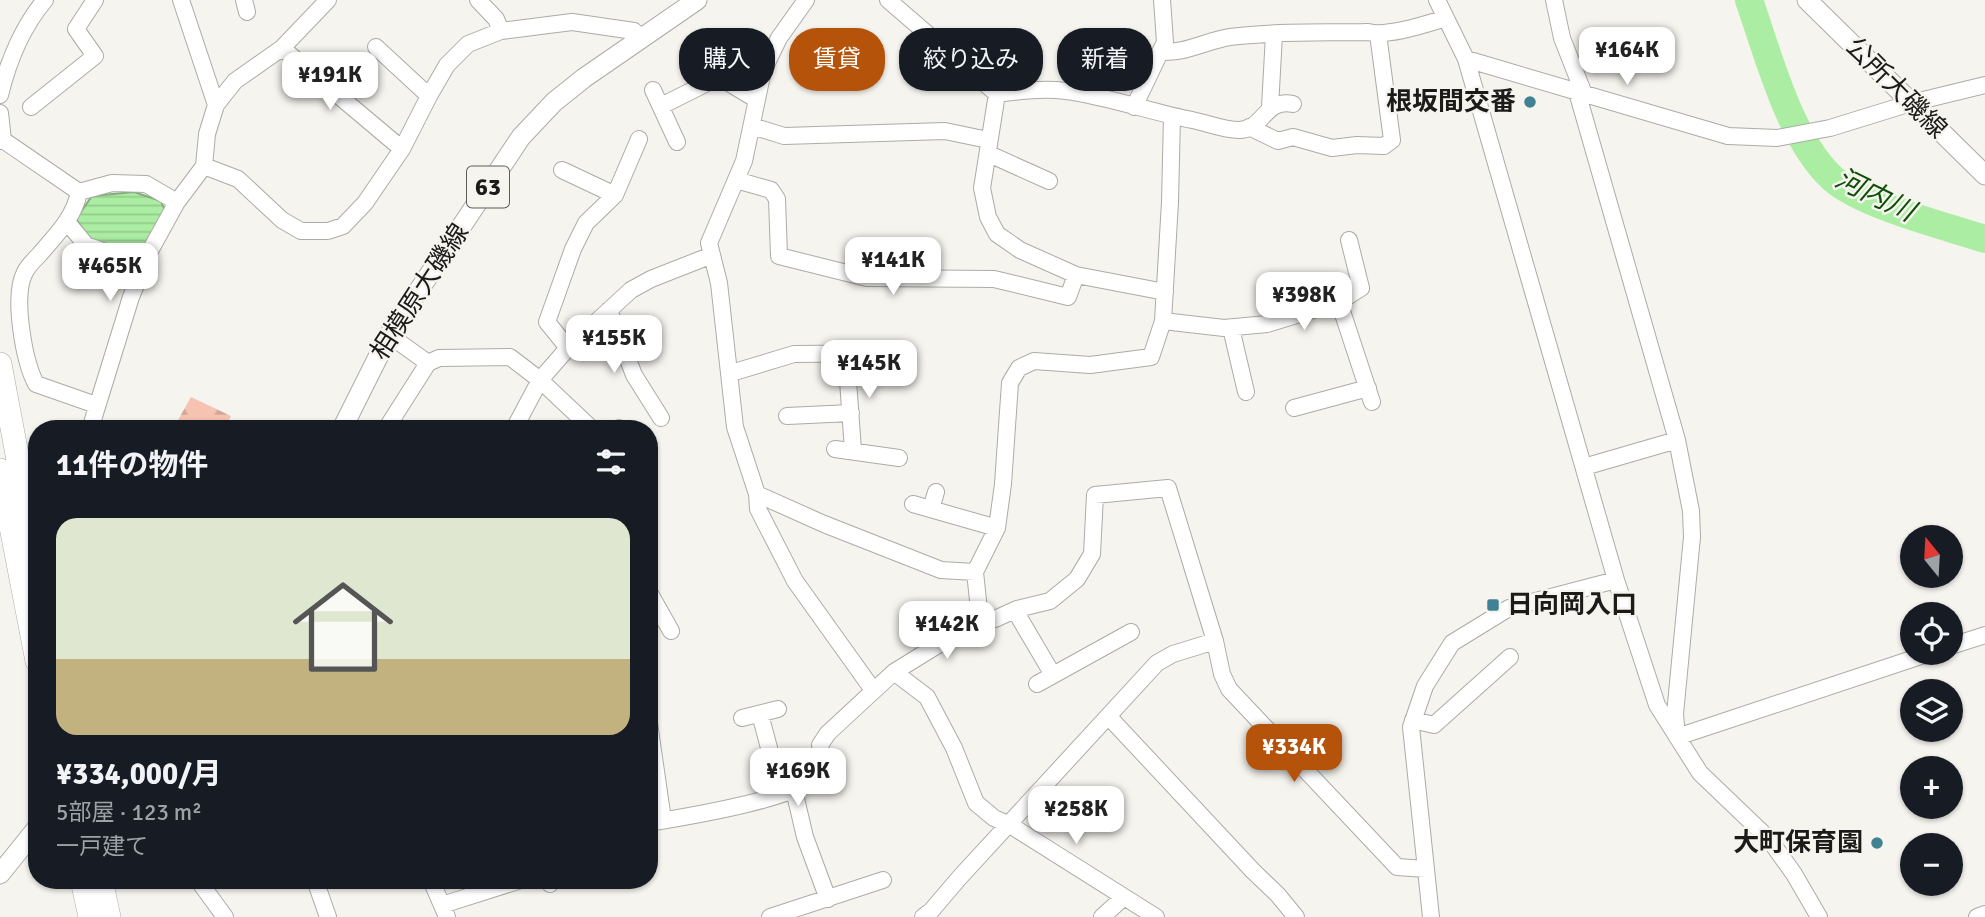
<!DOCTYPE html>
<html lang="ja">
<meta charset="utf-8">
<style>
body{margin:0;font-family:Signika,"Noto Sans JP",sans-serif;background:#242831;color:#f1f3f6;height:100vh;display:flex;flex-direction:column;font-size:26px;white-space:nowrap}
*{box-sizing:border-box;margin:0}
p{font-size:23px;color:#9ea1a6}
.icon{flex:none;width:38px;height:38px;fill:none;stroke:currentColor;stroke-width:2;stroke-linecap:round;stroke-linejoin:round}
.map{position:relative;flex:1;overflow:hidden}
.panel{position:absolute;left:28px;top:420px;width:630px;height:469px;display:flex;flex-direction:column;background:#171b24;border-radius:28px;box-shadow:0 2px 5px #0004}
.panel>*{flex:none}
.hud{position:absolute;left:679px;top:28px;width:665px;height:63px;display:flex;gap:14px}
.needle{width:46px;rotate:342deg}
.controls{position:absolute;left:1900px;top:525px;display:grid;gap:14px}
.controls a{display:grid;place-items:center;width:63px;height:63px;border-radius:50%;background:#171b24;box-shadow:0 2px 5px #0004;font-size:35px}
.price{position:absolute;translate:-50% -60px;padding:0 16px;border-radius:14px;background:#fff;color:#222;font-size:23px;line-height:46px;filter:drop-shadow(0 2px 4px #0008)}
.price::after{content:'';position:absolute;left:50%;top:42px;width:21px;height:16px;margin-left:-10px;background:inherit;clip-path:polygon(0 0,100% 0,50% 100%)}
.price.current{background:#b45309;color:#fff}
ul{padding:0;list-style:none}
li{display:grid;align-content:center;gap:14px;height:371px;padding:0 28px}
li+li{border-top:2px solid #363941}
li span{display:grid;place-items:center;height:217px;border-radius:21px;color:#555}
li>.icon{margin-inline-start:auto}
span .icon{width:126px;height:126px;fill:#fffc;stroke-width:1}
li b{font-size:30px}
h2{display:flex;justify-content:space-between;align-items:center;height:84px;padding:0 28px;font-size:30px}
.chip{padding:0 24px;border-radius:28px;background:#171b24;box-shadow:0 2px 5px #0004;font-size:24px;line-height:63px}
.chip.current{background:#b45309;color:#fff}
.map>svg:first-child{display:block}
.forest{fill:url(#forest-firs)}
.water{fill:url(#water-rules);stroke:#80ae79;stroke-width:2}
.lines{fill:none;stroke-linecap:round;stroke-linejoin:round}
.river{stroke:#abeda2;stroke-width:28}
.minor-casing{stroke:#acaba6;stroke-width:18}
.major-casing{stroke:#acaba6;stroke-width:21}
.highway-casing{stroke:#acaba6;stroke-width:24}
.minor{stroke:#fff;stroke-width:16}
.major{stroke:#fff;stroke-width:19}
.highway{stroke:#fff;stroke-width:23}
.poi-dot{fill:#408294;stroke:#f6f4ef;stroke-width:2.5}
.labels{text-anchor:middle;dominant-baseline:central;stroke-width:5;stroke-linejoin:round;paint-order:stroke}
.shield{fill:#f6f4ef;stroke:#5d5c59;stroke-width:2}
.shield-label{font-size:24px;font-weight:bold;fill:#1c1b19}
.street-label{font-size:26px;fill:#1c1b19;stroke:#f6f4ef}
.poi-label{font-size:26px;font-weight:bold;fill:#1c1b19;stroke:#f6f4ef;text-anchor:end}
.water-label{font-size:28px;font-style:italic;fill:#0d5005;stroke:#f6f4ef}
</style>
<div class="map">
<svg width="1985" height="917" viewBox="0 0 1985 917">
<defs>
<pattern id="forest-firs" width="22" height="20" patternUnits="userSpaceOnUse" patternTransform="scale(1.75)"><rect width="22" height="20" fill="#f6c2b1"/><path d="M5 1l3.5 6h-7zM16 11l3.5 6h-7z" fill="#d2a698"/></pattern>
<pattern id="water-rules" width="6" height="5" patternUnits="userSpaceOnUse" patternTransform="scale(1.75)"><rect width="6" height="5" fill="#abeda2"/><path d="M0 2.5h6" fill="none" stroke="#93cb8b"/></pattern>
</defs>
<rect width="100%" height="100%" fill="#f6f4ef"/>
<path class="forest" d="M 191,397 L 231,416 L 225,429 L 173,429 Z"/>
<path class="water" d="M 134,192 L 161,201 L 165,211 L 142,262 L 91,240 L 76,219 L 92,196 Z"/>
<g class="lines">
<path class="river" d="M 1749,0 C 1768,54 1789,138 1832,178 C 1861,205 1945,226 1985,239"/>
<defs>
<path id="minor" d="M 181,0 L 216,105
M 244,0 L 247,12
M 478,0 L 496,19 L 501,31
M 806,0 L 779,38 L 763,71 L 744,161 L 709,243 L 719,283 L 735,427 L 757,494 L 758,509 L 795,581 L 873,690
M 888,0 L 997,94 C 1020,91 1043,88 1066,91 C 1106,96 1151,112 1192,120 C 1207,123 1224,130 1239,130 C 1264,130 1264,98 1293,104
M 1437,0 L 1466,59 L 1616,580 L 1657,705 L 1700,773 L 1769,839 L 1794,874 L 1819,917
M 1554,0 L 1562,38 L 1584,94
M 376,47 L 429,96
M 282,48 L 402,149
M 1161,51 C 1183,55 1208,40 1230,37 C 1275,31 1323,33 1368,32 C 1388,37 1426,24 1446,18
M 1466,59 L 1728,136 L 1777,138 L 1830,128 L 1911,103 L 1985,85
M 653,90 L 677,142
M 1577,92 L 1677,440 L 1691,511 L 1692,537 L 1675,714 L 1677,737 L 1930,653
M 997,94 L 982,188 L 988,217 L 997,234 L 1020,250 L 1076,275 L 1165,292
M 0,95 C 8,62 23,26 45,0
M 661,106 L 719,77 L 757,100
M 31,107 L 95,56 L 76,29 L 95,0
M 1134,107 L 1165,42 L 1162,0
M 1270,107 L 1274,35
M 0,113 L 3,140
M 752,126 L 784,136 L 945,131 L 988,140
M 1249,127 L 1278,141 L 1293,137 L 1332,148 L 1357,145 L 1384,146 L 1392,140 L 1378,34
M 0,141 L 3,140 L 79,192 L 112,183 L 146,184 L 177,202 L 204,166 L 207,134 L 216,105 L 235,81 L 282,48 L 328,0
M 989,154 L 1049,181
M 204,166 L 238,179 L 282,220 L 301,231 L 328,231 L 343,226 L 365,203 L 402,149 L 429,96 L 447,65 L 468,44 L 501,31 L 572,22 L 634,31 L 641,38
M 562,170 L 615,195
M 736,180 L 771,190 L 777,199 L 779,256 L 867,278 L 994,279 L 1068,297 L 1076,275
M 79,192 C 74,218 56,235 39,255 C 34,260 28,266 25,272 C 12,296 24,361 36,384 L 96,405
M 67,222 L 86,245 L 144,266
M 1339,302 L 1372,402
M 609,310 L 634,375 L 661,418
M 1163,321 L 1224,328 L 1267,324 L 1339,302 L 1361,288 L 1349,240
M 1231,328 L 1246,392
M 389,335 L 428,363
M 568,348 L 547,322 L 573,249 L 586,223 L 615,195 L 639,139
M 846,353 L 853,450
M 731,373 L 794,354 L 904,353
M 1294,408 L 1368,388
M 787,416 L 851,413
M 92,423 L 131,297 L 150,251 L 177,202
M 386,429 L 428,363 L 439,358 L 510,357 L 540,380 L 592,429
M 514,429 L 540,380 L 568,348 L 631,290 L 651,279 L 712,255
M 618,429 L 619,428
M 835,449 L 899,458
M 1584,467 L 1677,440
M 757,494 L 824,524 L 941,570 L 975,572
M 913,504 L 997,528
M 931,509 L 936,492
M 649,592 L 671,631
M 1017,609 L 1020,619 L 1053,675
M 980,619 L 975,572 L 997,528 L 1003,484 L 1010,383 L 1019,368 L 1034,361 L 1090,365 L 1151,357 L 1163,321 L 1170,202 L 1172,116
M 1951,646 L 1985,635
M 894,672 L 927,697 L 954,748 L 976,803 L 994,818 L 1010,825 L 1156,917
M 1037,684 L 1131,632
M 760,714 L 781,793
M 1109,717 L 1253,871 L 1278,895 L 1296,917
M 742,718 L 778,709
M 1413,720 L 1434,725 L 1510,657
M 649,723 L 663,820
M 794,790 L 805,837 L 828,899
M 649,823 C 685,817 806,798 825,771 L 820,745 L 828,733 L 894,672 L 980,619 L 995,619 L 1017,609 L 1050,601 L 1077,579 L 1092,554 L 1095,495 L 1168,488 L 1215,641 L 1222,674 L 1229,689 L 1397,867 L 1426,869
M 198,880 L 225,917
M 315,880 L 328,917
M 431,880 L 447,917
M 548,880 L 550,884
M 442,905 L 521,880
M 770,917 L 883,880
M 923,917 L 931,911 L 960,877 L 1157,663 L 1173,654 L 1215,641
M 1102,917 L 1124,897
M 1431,917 L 1411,727 L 1425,686 L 1452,643 L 1509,608 L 1616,580
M 1977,917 L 1985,914"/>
<path id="major" d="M 1807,0 L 1985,175
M 342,429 L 389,335 L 521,137 L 554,102 L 584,78 L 697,0
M 0,874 L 37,828"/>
<path id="highway" d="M 0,364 L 37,561
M 0,470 L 37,661
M 82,880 L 90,917
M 101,880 L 109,917"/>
</defs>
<use href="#minor" class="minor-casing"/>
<use href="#major" class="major-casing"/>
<use href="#highway" class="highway-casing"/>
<use href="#minor" class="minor"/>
<use href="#major" class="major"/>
<use href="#highway" class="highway"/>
</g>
<g class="poi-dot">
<circle cx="1530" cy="102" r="7"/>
<rect x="1486" y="598" width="14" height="14" rx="3.5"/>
<circle cx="1877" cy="843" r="7"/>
</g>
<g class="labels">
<rect class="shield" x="467" y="166.5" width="42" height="41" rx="5"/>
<g class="shield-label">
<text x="488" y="187">63</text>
</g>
<g class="street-label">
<text transform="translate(1896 88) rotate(45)">公所大磯線</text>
<text transform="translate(420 292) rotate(-57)">相模原大磯線</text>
</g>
<g class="poi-label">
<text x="1516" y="102">根坂間交番</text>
<text x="1507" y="605" text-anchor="start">日向岡入口</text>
<text x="1863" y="843">大町保育園</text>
</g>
<g class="water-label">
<text transform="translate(1875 195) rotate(26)">河内川</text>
</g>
</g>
</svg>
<div class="controls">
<a><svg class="needle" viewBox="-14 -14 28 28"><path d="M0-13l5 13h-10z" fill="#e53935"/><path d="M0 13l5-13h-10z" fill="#9ea1a6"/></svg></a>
<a><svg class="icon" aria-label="locate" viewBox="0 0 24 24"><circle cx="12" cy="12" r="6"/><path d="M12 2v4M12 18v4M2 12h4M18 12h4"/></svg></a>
<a><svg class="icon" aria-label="layers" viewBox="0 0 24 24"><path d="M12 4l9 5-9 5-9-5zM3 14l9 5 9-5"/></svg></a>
<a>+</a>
<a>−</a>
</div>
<b class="price" style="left:1627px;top:87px">¥164K</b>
<b class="price" style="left:330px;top:112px">¥191K</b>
<b class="price" style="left:893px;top:297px">¥141K</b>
<b class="price" style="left:110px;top:303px">¥465K</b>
<b class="price" style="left:1304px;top:332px">¥398K</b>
<b class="price" style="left:614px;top:375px">¥155K</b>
<b class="price" style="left:869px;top:400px">¥145K</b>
<b class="price" style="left:947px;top:661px">¥142K</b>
<b class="price current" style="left:1294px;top:784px">¥334K</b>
<b class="price" style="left:798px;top:808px">¥169K</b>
<b class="price" style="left:1076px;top:846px">¥258K</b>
<div class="hud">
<a class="chip">購入</a>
<a class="chip current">賃貸</a>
<a class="chip">絞り込み</a>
<a class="chip">新着</a>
</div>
<section class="panel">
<h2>11件の物件<svg class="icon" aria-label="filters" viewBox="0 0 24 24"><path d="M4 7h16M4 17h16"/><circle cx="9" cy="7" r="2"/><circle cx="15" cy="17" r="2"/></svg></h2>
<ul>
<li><span style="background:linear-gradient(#dfe7d0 65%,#c2b280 0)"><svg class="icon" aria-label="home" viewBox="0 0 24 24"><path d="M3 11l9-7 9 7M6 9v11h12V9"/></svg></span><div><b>¥334,000/月</b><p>5部屋 · 123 m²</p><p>一戸建て</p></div></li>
</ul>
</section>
</div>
